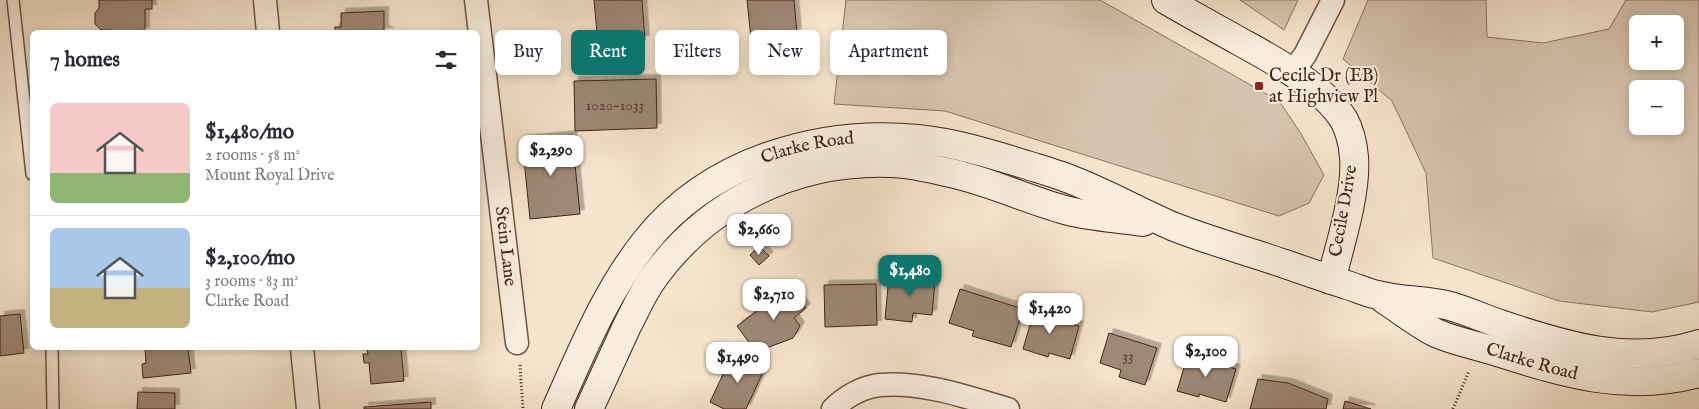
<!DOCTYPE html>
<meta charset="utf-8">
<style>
body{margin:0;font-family:"IM FELL English",serif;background:#f2f2f3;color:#2b2b33;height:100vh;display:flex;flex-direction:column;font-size:19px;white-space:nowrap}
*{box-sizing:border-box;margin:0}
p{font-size:16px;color:#7c7c81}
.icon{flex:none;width:28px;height:28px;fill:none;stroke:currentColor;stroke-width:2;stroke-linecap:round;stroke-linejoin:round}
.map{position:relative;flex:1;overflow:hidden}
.details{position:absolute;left:30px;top:30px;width:450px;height:320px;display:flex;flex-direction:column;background:#fff;border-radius:8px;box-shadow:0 2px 8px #0003}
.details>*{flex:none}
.guide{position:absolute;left:495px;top:30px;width:475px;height:45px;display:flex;gap:10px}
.controls{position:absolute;left:1629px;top:15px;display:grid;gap:10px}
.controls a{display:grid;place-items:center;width:55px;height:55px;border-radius:8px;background:#fff;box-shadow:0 2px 8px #0003;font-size:25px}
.price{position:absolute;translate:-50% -42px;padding:0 11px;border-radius:10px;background:#fff;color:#222;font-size:16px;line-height:32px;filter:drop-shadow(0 1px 2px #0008)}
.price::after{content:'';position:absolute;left:50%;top:30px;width:15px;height:11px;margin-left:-8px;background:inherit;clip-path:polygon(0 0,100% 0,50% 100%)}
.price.active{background:#0f766e;color:#fff}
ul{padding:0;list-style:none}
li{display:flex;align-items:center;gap:15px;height:125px;padding:0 20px}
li+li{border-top:1px solid #e1e1e2}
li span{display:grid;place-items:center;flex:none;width:140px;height:100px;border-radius:8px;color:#555}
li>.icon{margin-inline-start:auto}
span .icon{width:60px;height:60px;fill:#fffc;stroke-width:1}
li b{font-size:21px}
h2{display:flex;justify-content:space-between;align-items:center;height:60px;padding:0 20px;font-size:21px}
.chip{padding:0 18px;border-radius:8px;background:#fff;box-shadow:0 2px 8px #0003;font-size:18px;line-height:45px}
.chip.active{background:#0f766e;color:#fff}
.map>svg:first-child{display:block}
.green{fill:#d7c4ae;stroke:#8c7462;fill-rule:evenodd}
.building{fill:#9f8876;stroke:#412317;filter:url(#shadow)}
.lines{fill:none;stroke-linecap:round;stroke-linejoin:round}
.lane-casing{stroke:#6e5444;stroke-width:14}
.street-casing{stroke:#6e5444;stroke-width:25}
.secondary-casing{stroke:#412317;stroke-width:30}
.path{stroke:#412317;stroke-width:3;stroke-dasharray:1 2.5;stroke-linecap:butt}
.lane{stroke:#f9eede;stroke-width:11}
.street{stroke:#f9eede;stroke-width:22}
.secondary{stroke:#f9eede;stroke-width:28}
.poi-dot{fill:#8f2418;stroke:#f9eede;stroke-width:2}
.labels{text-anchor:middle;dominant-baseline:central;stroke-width:4;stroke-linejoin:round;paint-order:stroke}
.number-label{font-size:15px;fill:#583c2f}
.poi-label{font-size:18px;fill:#412317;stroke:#f9eede;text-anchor:start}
.street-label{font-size:18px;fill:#412317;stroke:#f9eede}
</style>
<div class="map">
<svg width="1699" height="409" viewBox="0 0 1699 409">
<defs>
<filter id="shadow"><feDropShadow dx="4.5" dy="-4.5" stdDeviation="0" flood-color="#0004"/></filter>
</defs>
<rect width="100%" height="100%" fill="#f6e5cd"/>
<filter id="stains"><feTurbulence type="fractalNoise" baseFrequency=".004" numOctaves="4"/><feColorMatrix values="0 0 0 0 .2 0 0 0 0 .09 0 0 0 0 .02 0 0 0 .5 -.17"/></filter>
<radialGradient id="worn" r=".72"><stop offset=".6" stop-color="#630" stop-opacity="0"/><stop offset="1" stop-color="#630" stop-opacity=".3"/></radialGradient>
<path class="green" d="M 846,0 L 1100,0 L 1279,101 L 1300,132 L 1324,175 L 1309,203 L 1279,216 L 945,111 L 834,104 Z
M 1240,0 L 1298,0 L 1284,30 Z
M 1368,0 L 1486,0 L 1487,37 L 1543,43 L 1609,29 L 1626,0 L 1699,0 L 1699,302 L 1652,312 L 1559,301 L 1433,258 L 1426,173 L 1392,101 L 1343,59 ZM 1638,24 L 1675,24 L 1675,61 L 1638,61 ZM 1638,89 L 1675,89 L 1675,126 L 1638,126 Z"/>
<path class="building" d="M 99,0 L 152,0 L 152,9 L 145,9 L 145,32 L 111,32 L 111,30 L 101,30 L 95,24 L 95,13 L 99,8 Z
M 594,0 L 642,0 L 645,40 L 598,44 Z
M 747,0 L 794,0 L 797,33 L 751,38 Z
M 384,11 L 384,30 L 389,32 L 335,32 L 335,27 L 341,27 L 341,13 Z
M 656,79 L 657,128 L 575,131 L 574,81 Z
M 572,135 L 580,214 L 530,219 L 522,140 Z
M 759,246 L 769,256 L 759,265 L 750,255 Z
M 918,274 L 932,275 L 932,280 L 935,281 L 932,315 L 913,313 L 912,322 L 885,319 L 889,276 L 918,279 Z
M 876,284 L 877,325 L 825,327 L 824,285 Z
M 790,286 L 806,308 L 794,318 L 800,326 L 793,338 L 756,352 L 737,326 Z
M 960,289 L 1023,309 L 1011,347 L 972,336 L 974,331 L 949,323 Z
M 1035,308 L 1058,314 L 1057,320 L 1079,326 L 1070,359 L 1049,353 L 1048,357 L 1023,349 Z
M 20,314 L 24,353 L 0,356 L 0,316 Z
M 1109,333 L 1157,348 L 1145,385 L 1119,377 L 1121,370 L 1100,363 Z
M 145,348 L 188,348 L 191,373 L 143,378 L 142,364 L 146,363 Z
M 367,348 L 401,348 L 404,381 L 371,384 L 369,363 L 364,363 L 363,354 L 368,354 Z
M 1189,351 L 1212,358 L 1211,362 L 1236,369 L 1226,402 L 1199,394 L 1199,397 L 1177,391 Z
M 733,353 L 765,368 L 746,409 L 724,409 L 710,402 Z
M 1258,379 L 1288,383 L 1328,399 L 1326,409 L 1250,409 Z
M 138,392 L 175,393 L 175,409 L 137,409 Z
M 1345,401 L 1371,409 L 1343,409 Z
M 431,402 L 431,409 L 364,409 L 364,407 Z"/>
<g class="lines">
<defs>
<path id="lane" d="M 13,0 L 32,174
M 52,348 L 53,409"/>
<g id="street">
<path d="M 265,0 L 268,32"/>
<path id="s1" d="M 476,0 L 517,343"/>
<path d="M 1292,72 L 1305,55 L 1333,0"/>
<path d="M 302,348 L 308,409"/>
<path d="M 833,409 C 845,397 862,387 880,385 C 922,381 969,398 1008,409"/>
</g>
<g id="secondary">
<path d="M 1166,0 C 1190,14 1214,27 1239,41 C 1273,60 1323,86 1344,120 C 1350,131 1353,145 1354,157 C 1357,192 1340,245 1331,280"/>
<path id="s2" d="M 1385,300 C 1402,311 1418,324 1436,333 C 1454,341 1475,345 1494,351 C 1564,373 1625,393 1699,373"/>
<path id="s3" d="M 556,409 C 582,351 606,291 646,241 C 710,161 819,129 918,139 C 956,143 991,154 1027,165 C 1043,170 1061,175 1077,182 C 1109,195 1140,212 1172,226 C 1209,241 1248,251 1285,264 C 1305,271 1326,278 1347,285 C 1357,288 1368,293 1378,295 C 1402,301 1427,300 1450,306 C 1467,311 1483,318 1500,324 C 1565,346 1630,366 1699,344"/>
<path d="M 589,409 C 602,381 614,354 627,326 C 635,311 642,294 652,280 C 707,202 795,160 890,163 C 909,163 928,168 946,172 C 987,180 1025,199 1065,210 C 1090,217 1118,218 1143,222"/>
</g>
</defs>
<use href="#lane" class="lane-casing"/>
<use href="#street" class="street-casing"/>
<use href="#secondary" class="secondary-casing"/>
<path class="path" d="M 520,365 L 523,409
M 1453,409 L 1469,371"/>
<use href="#lane" class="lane"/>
<use href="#street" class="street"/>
<use href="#secondary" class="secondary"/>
</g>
<rect class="poi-dot" x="1254" y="81" width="10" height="10" rx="2.5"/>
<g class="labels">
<g class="number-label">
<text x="615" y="105">1020-1033</text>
<text x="1128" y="356">33</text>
</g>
<g class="poi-label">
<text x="1269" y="76">Cecile Dr (EB)<tspan x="1269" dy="21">at Highview Pl</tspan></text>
</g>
<g class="street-label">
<text stroke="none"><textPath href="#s3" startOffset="382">Clarke Road</textPath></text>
<text transform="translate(1344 211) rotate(-80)">Cecile Drive</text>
<text stroke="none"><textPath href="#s1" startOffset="248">Stein Lane</textPath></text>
<text stroke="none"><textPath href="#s2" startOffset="161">Clarke Road</textPath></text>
</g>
</g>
<rect width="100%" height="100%" filter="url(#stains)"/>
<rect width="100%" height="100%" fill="url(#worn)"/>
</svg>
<div class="controls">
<a>+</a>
<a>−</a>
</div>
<b class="price" style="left:551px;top:177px">$2,290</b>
<b class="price" style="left:759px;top:256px">$2,660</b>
<b class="price active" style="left:910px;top:297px">$1,480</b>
<b class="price" style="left:774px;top:321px">$2,710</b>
<b class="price" style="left:1050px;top:335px">$1,420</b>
<b class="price" style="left:1206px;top:378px">$2,100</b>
<b class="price" style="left:738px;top:384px">$1,490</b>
<div class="guide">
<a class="chip">Buy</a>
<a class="chip active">Rent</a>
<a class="chip">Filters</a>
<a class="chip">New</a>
<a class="chip">Apartment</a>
</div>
<section class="details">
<h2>7 homes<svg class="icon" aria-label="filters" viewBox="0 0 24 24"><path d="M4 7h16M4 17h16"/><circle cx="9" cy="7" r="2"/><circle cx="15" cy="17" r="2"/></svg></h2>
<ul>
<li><span style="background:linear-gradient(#f6c9c9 70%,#8fb573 0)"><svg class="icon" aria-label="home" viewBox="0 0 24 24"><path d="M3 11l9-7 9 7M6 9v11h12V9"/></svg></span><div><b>$1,480/mo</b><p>2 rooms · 58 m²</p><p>Mount Royal Drive</p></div></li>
<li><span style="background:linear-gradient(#a9c7e8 60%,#c2b280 0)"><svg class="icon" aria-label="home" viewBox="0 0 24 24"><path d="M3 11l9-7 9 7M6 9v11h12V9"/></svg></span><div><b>$2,100/mo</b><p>3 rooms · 83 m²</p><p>Clarke Road</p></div></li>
</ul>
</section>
</div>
